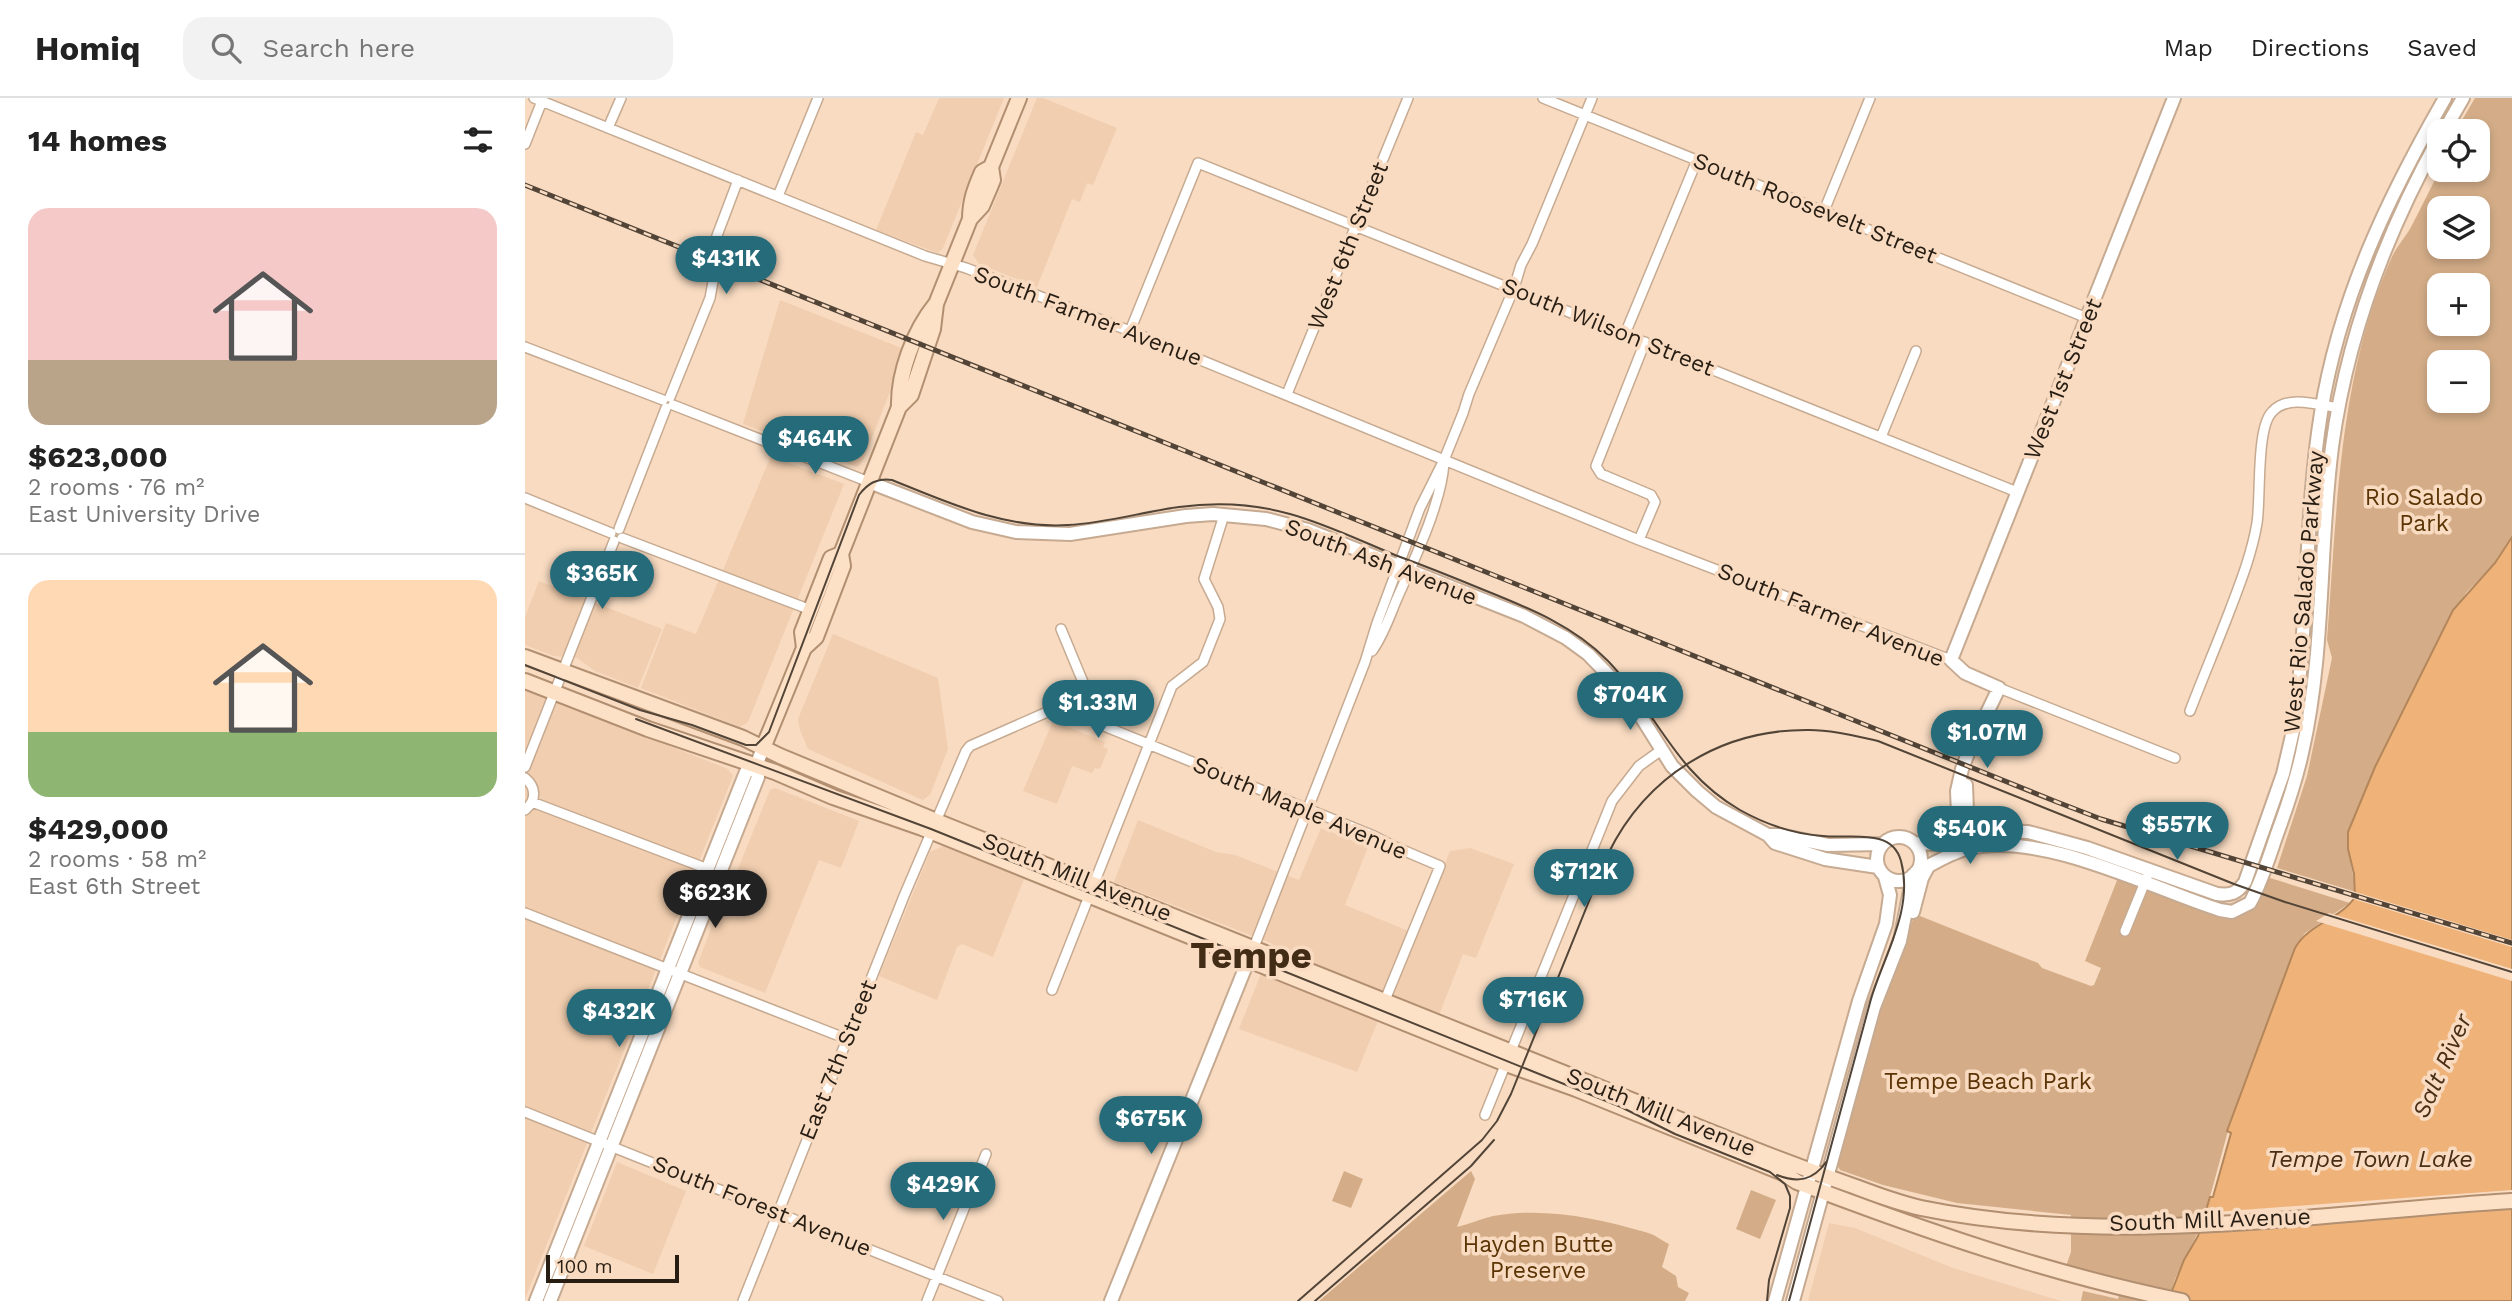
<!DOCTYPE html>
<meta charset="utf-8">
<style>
body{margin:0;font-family:"Work Sans",sans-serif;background:#f2f2f2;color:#222;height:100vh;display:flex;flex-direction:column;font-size:26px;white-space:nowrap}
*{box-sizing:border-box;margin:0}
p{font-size:23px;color:#767676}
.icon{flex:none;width:38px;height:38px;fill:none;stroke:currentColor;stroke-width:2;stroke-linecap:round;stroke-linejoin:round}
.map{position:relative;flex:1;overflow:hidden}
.panel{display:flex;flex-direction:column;background:#fff;width:525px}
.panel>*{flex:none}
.controls{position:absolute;left:1902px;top:21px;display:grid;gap:14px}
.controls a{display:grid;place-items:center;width:63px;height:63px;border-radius:14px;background:#fff;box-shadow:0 4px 10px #0003;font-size:35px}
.scale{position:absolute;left:21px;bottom:18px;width:133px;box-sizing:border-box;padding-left:7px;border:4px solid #271d13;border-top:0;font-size:19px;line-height:24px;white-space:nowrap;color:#271d13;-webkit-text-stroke:5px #f8dbc1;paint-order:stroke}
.price{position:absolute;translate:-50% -60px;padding:0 16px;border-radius:24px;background:#256b7a;color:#fff;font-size:23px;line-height:46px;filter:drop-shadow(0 2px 4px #0008)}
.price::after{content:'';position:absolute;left:50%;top:42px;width:21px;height:16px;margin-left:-10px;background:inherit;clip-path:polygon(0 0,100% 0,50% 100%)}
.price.active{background:#222;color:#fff}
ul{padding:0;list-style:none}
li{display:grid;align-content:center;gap:14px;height:371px;padding:0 28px}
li+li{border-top:2px solid #e0e0e0}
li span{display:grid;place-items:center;height:217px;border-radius:21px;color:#555}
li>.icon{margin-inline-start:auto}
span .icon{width:126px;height:126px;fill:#fffc;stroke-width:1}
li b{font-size:30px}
h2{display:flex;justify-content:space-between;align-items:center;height:84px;padding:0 28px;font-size:30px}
header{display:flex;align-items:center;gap:42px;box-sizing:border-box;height:98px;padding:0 35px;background:#fff;border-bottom:2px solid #e0e0e0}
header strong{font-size:33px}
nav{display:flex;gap:38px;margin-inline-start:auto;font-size:24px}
.search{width:490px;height:63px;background:#f2f2f2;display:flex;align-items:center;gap:18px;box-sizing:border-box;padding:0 24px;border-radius:21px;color:#767676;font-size:26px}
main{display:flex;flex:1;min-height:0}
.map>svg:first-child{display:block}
.built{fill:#f1ceaf}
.green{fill:#d4ad88;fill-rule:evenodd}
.water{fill:#efb37a;stroke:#b3865b;stroke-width:2}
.pier{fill:#f8dbc1}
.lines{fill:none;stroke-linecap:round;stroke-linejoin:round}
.street-casing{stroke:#c6aa91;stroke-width:12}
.secondary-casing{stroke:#c6aa91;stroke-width:16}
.primary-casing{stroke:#b18f70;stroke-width:18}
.street{stroke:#fff;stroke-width:9}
.secondary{stroke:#fff;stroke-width:12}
.primary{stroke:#fde1c7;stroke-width:14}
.tram{stroke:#524437;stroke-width:2}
.rail-casing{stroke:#524437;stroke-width:5}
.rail{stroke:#f8dbc1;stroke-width:2.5;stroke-dasharray:8;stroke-linecap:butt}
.labels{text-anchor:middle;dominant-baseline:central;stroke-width:7;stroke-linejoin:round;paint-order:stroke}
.street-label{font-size:23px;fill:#271d13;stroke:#f8dbc1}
.park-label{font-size:23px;fill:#5b3405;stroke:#f8dbc1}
.water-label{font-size:24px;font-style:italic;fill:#482f16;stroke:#f8dbc1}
.town-label{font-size:37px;font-weight:bold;fill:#422c16;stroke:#f8dbc1}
</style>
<header>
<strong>Homiq</strong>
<div class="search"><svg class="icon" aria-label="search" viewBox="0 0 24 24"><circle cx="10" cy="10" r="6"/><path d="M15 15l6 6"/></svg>Search here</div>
<nav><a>Map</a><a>Directions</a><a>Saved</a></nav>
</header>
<main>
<section class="panel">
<h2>14 homes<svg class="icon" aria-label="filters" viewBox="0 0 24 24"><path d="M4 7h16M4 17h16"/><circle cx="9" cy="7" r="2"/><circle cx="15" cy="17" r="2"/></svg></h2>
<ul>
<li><span style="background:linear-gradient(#f6c9c9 70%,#b9a48a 0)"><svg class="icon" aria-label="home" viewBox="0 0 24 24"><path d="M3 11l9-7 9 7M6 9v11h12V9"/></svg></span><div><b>$623,000</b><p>2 rooms · 76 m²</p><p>East University Drive</p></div></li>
<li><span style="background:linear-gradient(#ffd9b3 70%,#8fb573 0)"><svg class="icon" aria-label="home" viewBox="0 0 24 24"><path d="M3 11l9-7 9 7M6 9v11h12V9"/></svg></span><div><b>$429,000</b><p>2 rooms · 58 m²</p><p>East 6th Street</p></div></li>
</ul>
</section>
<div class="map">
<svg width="1987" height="1203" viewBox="0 0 1987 1203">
<rect width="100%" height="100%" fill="#f8dbc1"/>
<path class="built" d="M 414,0 L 479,0 L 418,150 L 413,155 L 351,132 L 391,34 L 398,37 Z
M 512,0 L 518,0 L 592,30 L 568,87 L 562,85 L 555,104 L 547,101 L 512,189 L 454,166 L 448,157 Z
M 255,202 L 379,251 L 366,291 L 339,360 L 333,369 L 218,326 Z
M 246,358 L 319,386 L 223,624 L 215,629 L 116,590 L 141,525 L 171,536 Z
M 14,483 L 137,531 L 113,590 L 70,573 L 52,560 L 29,558 L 0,547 L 0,519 Z
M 308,536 L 413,580 L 423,651 L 405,697 L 398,702 L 391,699 L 283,651 L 275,632 L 273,621 Z
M 0,591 L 203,671 L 208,678 L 0,1201 Z
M 528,623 L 580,644 L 578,649 L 583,651 L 575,671 L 570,670 L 567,675 L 547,668 L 532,706 L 498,693 Z
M 250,690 L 334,723 L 316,770 L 294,762 L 240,895 L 175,869 L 173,865 L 196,804 L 202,798 L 245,692 Z
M 613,722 L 691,754 L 710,757 L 774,782 L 796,730 L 843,749 L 820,807 L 891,836 L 925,753 L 945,750 L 989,766 L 951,860 L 938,856 L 914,917 L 864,896 L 832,974 L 714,931 L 748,846 L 589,784 Z
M 418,748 L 499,781 L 468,859 L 437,846 L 432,849 L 412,902 L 354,878 L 405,754 Z
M 92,1064 L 161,1093 L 128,1176 L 59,1148 Z
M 1304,1125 L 1330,1130 L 1428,1170 L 1536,1203 L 1283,1203 Z"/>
<path class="green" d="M 1950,0 L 1987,0 L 1987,439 L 1985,445 L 1982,445 L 1970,465 L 1941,495 L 1850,669 L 1823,734 L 1823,751 L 1831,794 L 1752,770 L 1782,678 L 1807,560 L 1802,542 C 1812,415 1813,280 1866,161 C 1871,149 1880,140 1886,129 C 1896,110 1905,91 1915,72 L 1953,72 L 1953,33 L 1933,33 L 1933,29 ZM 1914,110 L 1953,110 L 1953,149 L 1914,149 ZM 1914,187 L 1953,187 L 1953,226 L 1914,226 ZM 1914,264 L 1953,264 L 1953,303 L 1914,303 Z
M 1742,779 L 1825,805 L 1780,835 L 1770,850 L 1703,1033 L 1678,1124 L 1650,1181 L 1643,1203 L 1556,1203 L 1558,1193 L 1593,1201 L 1596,1181 L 1541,1168 L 1546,1154 L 1546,1117 L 1432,1105 L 1358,1087 L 1315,1072 L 1312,1067 L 1352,914 L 1390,816 L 1513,865 L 1517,870 L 1566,888 L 1569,887 L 1576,870 L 1560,863 L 1593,780 L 1711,818 L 1727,810 Z
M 819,1073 L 838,1081 L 826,1110 L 807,1103 Z
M 946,1073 L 950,1081 L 932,1129 C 944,1126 956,1121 968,1118 C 1020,1109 1071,1120 1120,1134 C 1129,1136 1136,1142 1144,1146 L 1137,1169 L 1151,1178 L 1153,1189 L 1164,1195 L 1160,1203 L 794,1203 Z
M 1226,1092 L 1251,1102 L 1235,1141 L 1211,1131 Z"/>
<path class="water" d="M 1987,439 L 1987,1203 L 1643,1203 L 1659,1162 L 1673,1138 L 1685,1099 L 1688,1099 L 1706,1035 L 1702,1033 L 1770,850 C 1784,825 1815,822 1830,799 L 1829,776 L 1823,751 L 1823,734 L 1850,669 L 1928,512 L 1970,465 Z"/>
<path class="pier" d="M 1827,793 L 1987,842 L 1987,849 L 1825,800 Z
M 1804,815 L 1987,871 L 1987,883 L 1791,823 Z
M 1987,1092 L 1987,1111 L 1671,1134 L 1677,1115 Z"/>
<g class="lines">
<defs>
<path id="street" d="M 9,0 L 400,158 L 441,170 L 605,233 L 1114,442 L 1426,562
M 1018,0 L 1562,220
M 83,30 L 96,0
M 0,46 L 17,3
M 253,98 L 293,0
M 1299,113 L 1345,0
M 605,233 L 673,65 L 1492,394
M 1100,236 L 1172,62
M 0,249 L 138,302
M 762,296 L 883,0
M 145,299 L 185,200 L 189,178 L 190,143 L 213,82
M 148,307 L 344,384
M 1356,339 L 1391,253
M 0,400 L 86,435
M 94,431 L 141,310
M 97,440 L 286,512
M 1114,442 L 1130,404 L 1126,397 L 1076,376 L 1071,368 L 1120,244
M 536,531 L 570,613 L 579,628 L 849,738 L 868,748 L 915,768 L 860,902
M 847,553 C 858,538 864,520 871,503 C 888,464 917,405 919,364
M 1474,590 L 1650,660
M 1665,613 C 1678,579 1692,546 1705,512 C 1716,483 1727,455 1732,425 C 1736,400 1731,330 1747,314 C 1763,296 1793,307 1814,310
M 0,669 L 89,443
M 0,680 C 11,689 12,702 0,712
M 7,704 L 183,771
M 0,815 L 322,941
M 1600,833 L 1622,779
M 729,849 L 840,564 L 852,525 L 895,410 L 919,362 L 938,315 L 944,296 L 989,190 L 996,167 L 1007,146 L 1067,0
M 527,892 L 647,588 L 678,564 L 695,521 L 693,509 L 679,481 L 699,417
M 0,1014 L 473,1203
M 960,1017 L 1087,703 L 1114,668 L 1135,653
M 218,1203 L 379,798 L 441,653 L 445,648 L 563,596
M 402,1203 L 461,1056"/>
<path id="secondary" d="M 1919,33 L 1938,0
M 344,384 L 447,424 L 491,434 L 545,436 L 661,418 L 688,416 L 741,421 L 783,432 L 999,518 L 1041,540 L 1063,556 L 1092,586 L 1108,606 L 1147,668 L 1172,693 L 1191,709 L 1243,737 L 1250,745 L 1300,761 L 1353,769
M 1441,687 L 1443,742
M 1243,737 L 1254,737 L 1303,747 L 1358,746
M1352 761a22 22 0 1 1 44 0a22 22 0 1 1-44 0Z
M 1434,740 L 1432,693 L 1437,671 L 1456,621 L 1461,617 L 1474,590 L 1440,575 L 1426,562 L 1649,0
M 1390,745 L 1416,746 L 1459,733 L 1503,734 L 1562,750 L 1692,796 C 1706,798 1712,795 1720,784 L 1758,676 L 1768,633 C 1784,528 1779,420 1796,315 C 1814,201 1863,99 1920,0
M 1391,774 C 1409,766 1426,754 1445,750 C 1517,733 1626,790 1695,812 L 1707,814 L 1725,805 C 1737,783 1744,759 1752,736 C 1762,709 1771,682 1777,655 C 1800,555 1794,450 1807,349 C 1822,238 1860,137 1914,40
M 1388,814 L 1397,780 L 1403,769
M 11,1203 L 221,674 L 231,668 L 238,650
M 25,1203 L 233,679 L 231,668
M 586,1203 L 727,853
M 1250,1203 L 1334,903 L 1361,826 L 1365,797 L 1360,779
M 1268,1203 L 1349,909 L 1375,843 L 1388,777"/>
<path id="primary" d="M 445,121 C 445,103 450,90 457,74 L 466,69
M 374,309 C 373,275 389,233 410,207
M 279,550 L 277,534 L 306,460 L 316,456
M 0,559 L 218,640 L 255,658 L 421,727 L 1226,1050 C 1261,1064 1296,1077 1331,1089 C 1352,1097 1374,1105 1396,1110 C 1591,1150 1791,1115 1987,1103
M 0,583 L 123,631 L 250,674 L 308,699 L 397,730 L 981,966 L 1051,991 L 1258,1075 L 1272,1084 C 1398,1132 1524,1176 1657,1203
M 238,650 L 279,550 L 291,539 L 318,468 L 316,456 L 374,309 L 386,297 L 408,231 L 411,206 L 445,121 L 457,108 L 466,87 L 468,82 L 466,69 L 494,0"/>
</defs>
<use href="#street" class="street-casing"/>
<use href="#secondary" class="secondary-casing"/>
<use href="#primary" class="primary-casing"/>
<use href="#street" class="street"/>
<use href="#secondary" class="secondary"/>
<use href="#primary" class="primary"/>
<path class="tram" d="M 0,567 L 115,612 L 167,627 L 221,647 L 231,647 L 244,634 L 334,397 C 343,385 352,380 367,382 C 424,405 480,431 543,427 C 581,425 617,414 654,409 C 691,404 730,406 765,416 C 801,426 836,443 870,457 C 900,468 930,480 959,492 C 1004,510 1049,528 1083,563 C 1132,614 1149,674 1215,712 C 1240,726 1269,736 1298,738 C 1316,740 1337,736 1354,741 C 1365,744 1373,752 1376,763 C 1389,811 1359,857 1346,901 C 1319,1002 1291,1102 1264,1203
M 111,621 L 406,731 L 1096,1009 L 1150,1036 L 1245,1074 L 1260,1086 L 1265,1098 L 1265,1110 L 1244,1182 L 1242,1203
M 1252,1077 C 1272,1085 1288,1083 1301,1064
M 773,1203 L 957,1042 L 972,1023 L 986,996 L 1083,756 C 1121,678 1196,631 1284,632 C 1307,632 1330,638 1353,643 L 1709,786 L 1760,804 L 1987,874
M 790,1203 L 946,1068 L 969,1042"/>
<defs>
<path id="rail" d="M 0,87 L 1532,704 L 1576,721 L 1987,845"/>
</defs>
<use href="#rail" class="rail-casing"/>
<use href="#rail" class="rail"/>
</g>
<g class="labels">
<g class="street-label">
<text transform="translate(1290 110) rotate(22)">South Roosevelt Street</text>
<text transform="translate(823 148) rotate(-68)">West 6th Street</text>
<text transform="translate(563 218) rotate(21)">South Farmer Avenue</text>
<text transform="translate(1083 229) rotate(22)">South Wilson Street</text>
<text transform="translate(1538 281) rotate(-68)">West 1st Street</text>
<text transform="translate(856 464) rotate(21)">South Ash Avenue</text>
<text transform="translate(1779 494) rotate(-85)">West Rio Salado Parkway</text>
<text transform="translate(1306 517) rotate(22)">South Farmer Avenue</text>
<text transform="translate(775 710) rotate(23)">South Maple Avenue</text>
<text transform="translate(552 779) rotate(22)">South Mill Avenue</text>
<text transform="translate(313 962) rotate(-68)">East 7th Street</text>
<text transform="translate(1136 1014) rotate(22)">South Mill Avenue</text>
<text transform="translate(237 1108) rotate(22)">South Forest Avenue</text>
<text transform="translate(1685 1122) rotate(-2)">South Mill Avenue</text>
</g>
<g class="park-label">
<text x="1899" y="399">Rio Salado<tspan x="1899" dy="26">Park</tspan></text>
<text x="1463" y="983">Tempe Beach Park</text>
<text x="1013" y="1146">Hayden Butte<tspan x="1013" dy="26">Preserve</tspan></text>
</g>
<g class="water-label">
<text transform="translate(1917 968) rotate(-66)">Salt River</text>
<text x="1845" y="1061">Tempe Town Lake</text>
</g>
<g class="town-label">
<text x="726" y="857">Tempe</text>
</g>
</g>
</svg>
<div class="controls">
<a><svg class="icon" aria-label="locate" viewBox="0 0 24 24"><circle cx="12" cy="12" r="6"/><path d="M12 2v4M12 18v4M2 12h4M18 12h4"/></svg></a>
<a><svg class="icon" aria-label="layers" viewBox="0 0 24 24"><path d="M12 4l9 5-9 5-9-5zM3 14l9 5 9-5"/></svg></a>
<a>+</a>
<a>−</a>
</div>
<div class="scale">100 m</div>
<b class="price" style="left:201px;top:198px">$431K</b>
<b class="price" style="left:290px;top:378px">$464K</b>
<b class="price" style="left:77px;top:513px">$365K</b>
<b class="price" style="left:1105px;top:634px">$704K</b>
<b class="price" style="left:573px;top:642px">$1.33M</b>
<b class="price" style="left:1462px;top:672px">$1.07M</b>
<b class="price" style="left:1652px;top:764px">$557K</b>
<b class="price" style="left:1445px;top:768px">$540K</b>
<b class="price" style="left:1059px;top:811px">$712K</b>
<b class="price active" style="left:190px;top:832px">$623K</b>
<b class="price" style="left:1008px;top:939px">$716K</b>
<b class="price" style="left:94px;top:951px">$432K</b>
<b class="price" style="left:626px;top:1058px">$675K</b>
<b class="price" style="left:418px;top:1124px">$429K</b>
</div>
</main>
